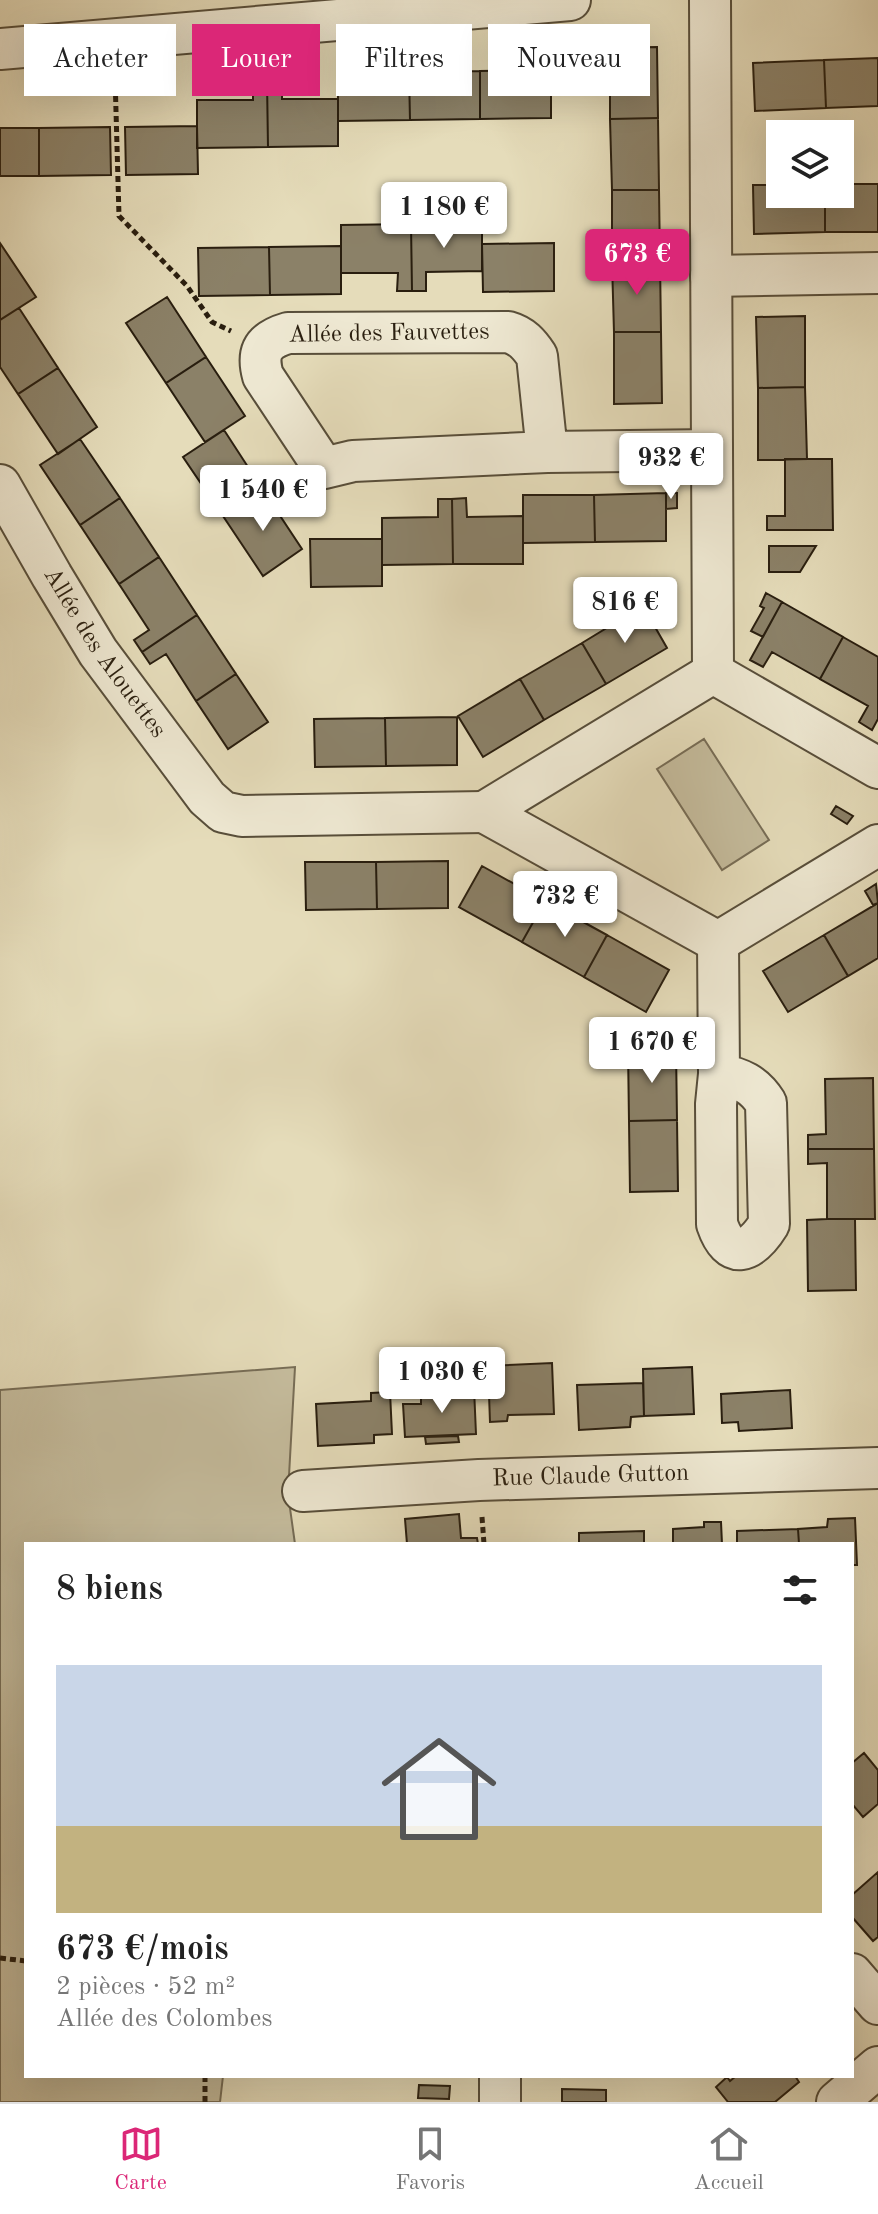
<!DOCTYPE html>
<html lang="fr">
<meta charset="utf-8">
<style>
body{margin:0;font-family:"Old Standard TT",serif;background:#f2f2f2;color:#222;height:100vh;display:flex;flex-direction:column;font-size:30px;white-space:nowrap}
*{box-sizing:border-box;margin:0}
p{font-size:26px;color:#767676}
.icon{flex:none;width:44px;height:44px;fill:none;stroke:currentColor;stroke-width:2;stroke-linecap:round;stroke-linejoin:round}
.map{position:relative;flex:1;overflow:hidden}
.details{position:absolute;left:24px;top:1542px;width:830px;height:536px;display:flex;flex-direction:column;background:#fff;border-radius:0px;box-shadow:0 8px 32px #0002}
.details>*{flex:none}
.hud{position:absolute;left:24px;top:24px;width:830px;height:72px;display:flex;gap:16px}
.tools{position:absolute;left:766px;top:120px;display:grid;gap:16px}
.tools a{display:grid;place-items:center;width:88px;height:88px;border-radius:0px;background:#fff;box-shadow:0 8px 32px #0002;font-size:40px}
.price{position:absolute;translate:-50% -68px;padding:0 18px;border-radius:8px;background:#fff;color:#222;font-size:26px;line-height:52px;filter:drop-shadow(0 2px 4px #0008)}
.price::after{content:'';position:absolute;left:50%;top:48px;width:24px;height:18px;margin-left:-12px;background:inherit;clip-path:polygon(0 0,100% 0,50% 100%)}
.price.selected{background:#db2777;color:#fff}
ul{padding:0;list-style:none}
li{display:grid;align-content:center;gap:16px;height:424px;padding:0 32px}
li span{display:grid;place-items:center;height:248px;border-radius:0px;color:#555}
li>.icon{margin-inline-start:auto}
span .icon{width:144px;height:144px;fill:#fffc;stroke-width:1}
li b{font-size:34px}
h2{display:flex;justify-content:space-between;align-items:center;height:96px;padding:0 32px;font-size:34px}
.pill{padding:0 28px;border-radius:0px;background:#fff;box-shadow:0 8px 32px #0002;font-size:28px;line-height:72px}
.pill.selected{background:#db2777;color:#fff}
.menu{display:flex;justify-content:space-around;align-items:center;height:112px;border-top:2px solid #e0e0e0;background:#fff;font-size:22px;color:#767676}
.menu a{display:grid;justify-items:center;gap:4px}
.menu .selected{color:#db2777}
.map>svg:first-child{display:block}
.green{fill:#c5bc9d;stroke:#776d56;stroke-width:2}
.building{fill:#8b8168;stroke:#291e0f;stroke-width:2}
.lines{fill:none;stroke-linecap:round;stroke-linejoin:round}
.street-casing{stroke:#584e3a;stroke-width:44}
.path{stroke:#291e0f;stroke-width:5;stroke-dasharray:6 4;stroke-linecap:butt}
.street{stroke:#eee8d2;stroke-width:40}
.labels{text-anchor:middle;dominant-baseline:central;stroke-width:7;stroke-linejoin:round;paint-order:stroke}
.street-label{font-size:24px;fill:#291e0f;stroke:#eee8d2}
</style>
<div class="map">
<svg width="878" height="2102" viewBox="0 0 878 2102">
<rect width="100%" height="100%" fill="#e5dcba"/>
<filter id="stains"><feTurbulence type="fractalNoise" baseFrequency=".0025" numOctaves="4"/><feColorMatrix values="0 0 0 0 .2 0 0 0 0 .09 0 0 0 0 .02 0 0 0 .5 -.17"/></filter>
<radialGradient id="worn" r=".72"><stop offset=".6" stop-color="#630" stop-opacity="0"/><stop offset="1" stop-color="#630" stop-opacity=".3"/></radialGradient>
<path class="green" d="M 704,739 L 769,840 L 722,870 L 657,769 Z
M 295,1367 L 288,1494 L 295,1544 L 26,1544 L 26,2076 L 223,2076 L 220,2102 L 0,2102 L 0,1390 Z"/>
<path class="building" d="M 657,47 L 658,118 L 610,119 L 610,78 L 594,78 L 594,48 Z
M 878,58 L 878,106 L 826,108 L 824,60 Z
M 824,60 L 826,108 L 755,111 L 753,63 Z
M 551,70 L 551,118 L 480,119 L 480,71 Z
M 480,71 L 480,119 L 410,120 L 409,72 Z
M 409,72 L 410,120 L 338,121 L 338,73 Z
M 267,81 L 268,147 L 197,148 L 197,100 L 253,100 L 253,82 Z
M 267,81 L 282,81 L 282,99 L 338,99 L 338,146 L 268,147 Z
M 658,118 L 659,190 L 612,190 L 610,119 Z
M 197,126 L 198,174 L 126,175 L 125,127 Z
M 110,127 L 111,175 L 39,176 L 39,128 Z
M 0,128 L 39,128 L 39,176 L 0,176 Z
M 840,184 L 878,184 L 878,232 L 825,232 L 825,194 L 840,194 Z
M 753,185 L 780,185 L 780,194 L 825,194 L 825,232 L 754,234 Z
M 612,190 L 659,190 L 660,261 L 612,262 Z
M 411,224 L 482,224 L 482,271 L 426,272 L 426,291 L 412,291 Z
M 411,224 L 412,291 L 397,291 L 398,273 L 341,273 L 341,225 Z
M 0,243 L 36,297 L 0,320 Z
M 554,243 L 554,291 L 483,292 L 482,244 Z
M 341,246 L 341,294 L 270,295 L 269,247 Z
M 269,247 L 270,295 L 199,296 L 198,248 Z
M 660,261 L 661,332 L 614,332 L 612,262 Z
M 167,297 L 206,357 L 166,383 L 126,323 Z
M 19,308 L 58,368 L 18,394 L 0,367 L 0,320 Z
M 805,316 L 805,387 L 758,388 L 756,317 Z
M 614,332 L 661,332 L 662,403 L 614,404 Z
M 206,357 L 245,416 L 205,442 L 166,383 Z
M 58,368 L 97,427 L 58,454 L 18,394 Z
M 805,387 L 807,459 L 758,460 L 758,388 Z
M 224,430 L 263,490 L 223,516 L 183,457 Z
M 80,439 L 120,498 L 80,525 L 40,465 Z
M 785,459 L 832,459 L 833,530 L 767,530 L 767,516 L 785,516 Z
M 263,490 L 302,549 L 263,576 L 223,516 Z
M 666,493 L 677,493 L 677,508 L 666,509 Z
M 666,493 L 666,541 L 595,542 L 594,495 Z
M 523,495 L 594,495 L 595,542 L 523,543 Z
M 120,498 L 159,557 L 119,584 L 80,525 Z
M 466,498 L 467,517 L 523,516 L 523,564 L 453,564 L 452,499 Z
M 438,499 L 452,499 L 453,564 L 382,565 L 382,518 L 438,517 Z
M 310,539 L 382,539 L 382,586 L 311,587 Z
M 769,546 L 816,546 L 800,572 L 769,572 Z
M 159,557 L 197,615 L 142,652 L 134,640 L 149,630 L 119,584 Z
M 766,593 L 782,602 L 763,637 L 751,631 L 764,608 L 760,606 Z
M 782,602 L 843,637 L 820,679 L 772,652 L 763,667 L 750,660 Z
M 643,606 L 667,648 L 606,684 L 582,643 Z
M 197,615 L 236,674 L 196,701 L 166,654 L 150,664 L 142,652 Z
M 843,637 L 878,657 L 878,719 L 872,730 L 859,722 L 868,706 L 820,679 Z
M 582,643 L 606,684 L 544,720 L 520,679 Z
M 236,674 L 268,722 L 228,749 L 196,701 Z
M 520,679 L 544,720 L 483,757 L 458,716 Z
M 457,717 L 457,765 L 386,766 L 385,718 Z
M 385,718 L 386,766 L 315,767 L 314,719 Z
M 836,806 L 853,816 L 847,824 L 831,814 Z
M 448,861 L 448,908 L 377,909 L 376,862 Z
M 305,862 L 376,862 L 377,909 L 306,910 Z
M 482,866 L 545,901 L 522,942 L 459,907 Z
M 876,884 L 878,903 L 873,905 L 865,891 Z
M 545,901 L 607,935 L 584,977 L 522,942 Z
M 878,903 L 878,958 L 848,976 L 824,935 Z
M 607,935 L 669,970 L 646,1012 L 584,977 Z
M 824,935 L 848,976 L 788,1012 L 763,971 Z
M 628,1049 L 676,1049 L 677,1120 L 629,1121 Z
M 873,1078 L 874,1149 L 808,1149 L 808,1135 L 826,1134 L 825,1079 Z
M 677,1120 L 678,1191 L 630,1192 L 629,1121 Z
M 808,1149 L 874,1149 L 875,1219 L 827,1219 L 827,1163 L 808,1164 Z
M 827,1219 L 855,1219 L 856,1290 L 808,1291 L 807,1220 Z
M 552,1363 L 554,1414 L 508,1415 L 507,1421 L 490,1422 L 488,1366 Z
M 692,1367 L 694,1414 L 644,1416 L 643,1369 Z
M 643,1383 L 644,1416 L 631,1417 L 630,1427 L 579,1430 L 577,1385 Z
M 474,1388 L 476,1434 L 405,1437 L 403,1404 L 421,1404 L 421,1397 L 454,1396 L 454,1389 Z
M 790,1390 L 792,1428 L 739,1431 L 738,1422 L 722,1423 L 721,1394 Z
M 390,1392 L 392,1434 L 374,1435 L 374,1443 L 318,1446 L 316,1404 L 371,1401 L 371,1393 Z
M 458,1436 L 459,1442 L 426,1444 L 425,1437 Z
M 459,1514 L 461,1538 L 477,1538 L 478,1544 L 407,1544 L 405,1519 Z
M 855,1518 L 857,1565 L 852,1565 L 852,1544 L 799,1544 L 798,1529 L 827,1527 L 828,1519 Z
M 704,1522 L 721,1522 L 722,1544 L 673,1544 L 673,1529 L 704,1527 Z
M 798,1529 L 799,1544 L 737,1544 L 737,1531 Z
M 644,1531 L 644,1544 L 579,1544 L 579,1533 Z
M 864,1753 L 878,1770 L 878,1804 L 863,1817 L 852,1804 L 852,1763 Z
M 878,1872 L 878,1937 L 873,1941 L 852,1917 L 852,1895 Z
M 736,2076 L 795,2076 L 799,2082 L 775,2102 L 728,2102 L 716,2087 L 727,2077 L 730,2081 Z
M 419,2085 L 450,2086 L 449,2099 L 418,2098 Z
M 562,2089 L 606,2090 L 606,2102 L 562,2102 Z"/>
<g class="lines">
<defs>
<g id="street">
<path d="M 710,0 L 713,673"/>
<path d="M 0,49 L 570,0"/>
<path d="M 711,276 L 878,273"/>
<path d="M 547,452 L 537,356 C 529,344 522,336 508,332 L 288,333 C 264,340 256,351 263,376 L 324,468 L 353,461 L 547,452 L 712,450"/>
<path id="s1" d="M 0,485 L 52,576 L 98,652 L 207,798 L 223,812 L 242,816 L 484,812"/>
<path d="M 878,768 L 713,673 L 484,812 L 718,942 L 878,845"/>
<path d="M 718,942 L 719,1074 L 716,1104 L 717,1224 C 730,1262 751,1253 769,1224 L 766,1103 C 754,1084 740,1078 719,1074"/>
<path id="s2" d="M 303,1491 L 479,1480 L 878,1468"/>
<path d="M 852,1974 L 878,2004"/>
<path d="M 500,2102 L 500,2076"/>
<path d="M 837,2102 L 878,2067"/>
</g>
</defs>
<use href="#street" class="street-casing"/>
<path class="path" d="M 115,76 L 119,216 L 187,286 L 212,322 L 231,331
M 482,1517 L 484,1544
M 0,1958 L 26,1961
M 205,2102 L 205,2076"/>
<use href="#street" class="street"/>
</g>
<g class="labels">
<g class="street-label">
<text transform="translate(389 334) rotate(-1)">Allée des Fauvettes</text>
<text stroke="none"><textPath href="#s1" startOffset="198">Allée des Alouettes</textPath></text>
<text stroke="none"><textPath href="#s2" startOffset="288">Rue Claude Gutton</textPath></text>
</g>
</g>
<rect width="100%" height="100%" filter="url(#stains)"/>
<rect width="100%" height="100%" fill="url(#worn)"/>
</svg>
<div class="tools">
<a><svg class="icon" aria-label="layers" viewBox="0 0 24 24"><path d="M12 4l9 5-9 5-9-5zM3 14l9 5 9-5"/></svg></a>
</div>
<b class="price" style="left:444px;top:250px">1 180 €</b>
<b class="price selected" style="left:637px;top:297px">673 €</b>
<b class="price" style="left:671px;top:501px">932 €</b>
<b class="price" style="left:263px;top:533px">1 540 €</b>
<b class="price" style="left:625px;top:645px">816 €</b>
<b class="price" style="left:565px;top:939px">732 €</b>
<b class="price" style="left:652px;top:1085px">1 670 €</b>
<b class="price" style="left:442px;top:1415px">1 030 €</b>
<div class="hud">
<a class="pill">Acheter</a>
<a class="pill selected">Louer</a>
<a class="pill">Filtres</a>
<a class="pill">Nouveau</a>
</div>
<section class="details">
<h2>8 biens<svg class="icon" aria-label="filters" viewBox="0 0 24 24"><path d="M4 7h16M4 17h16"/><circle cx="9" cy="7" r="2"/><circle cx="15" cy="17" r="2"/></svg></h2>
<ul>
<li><span style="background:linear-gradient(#c9d6e8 65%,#c2b280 0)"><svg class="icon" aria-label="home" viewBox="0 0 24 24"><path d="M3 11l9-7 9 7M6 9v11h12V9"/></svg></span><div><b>673 €/mois</b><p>2 pièces · 52 m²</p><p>Allée des Colombes</p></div></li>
</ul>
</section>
</div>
<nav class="menu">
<a class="selected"><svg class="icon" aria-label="map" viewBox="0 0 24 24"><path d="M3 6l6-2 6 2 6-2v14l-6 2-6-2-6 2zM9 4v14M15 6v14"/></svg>Carte</a>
<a><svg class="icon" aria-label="saved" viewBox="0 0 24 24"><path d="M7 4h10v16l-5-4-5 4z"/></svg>Favoris</a>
<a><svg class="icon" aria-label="home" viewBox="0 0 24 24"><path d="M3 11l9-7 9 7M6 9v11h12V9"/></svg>Accueil</a>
</nav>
